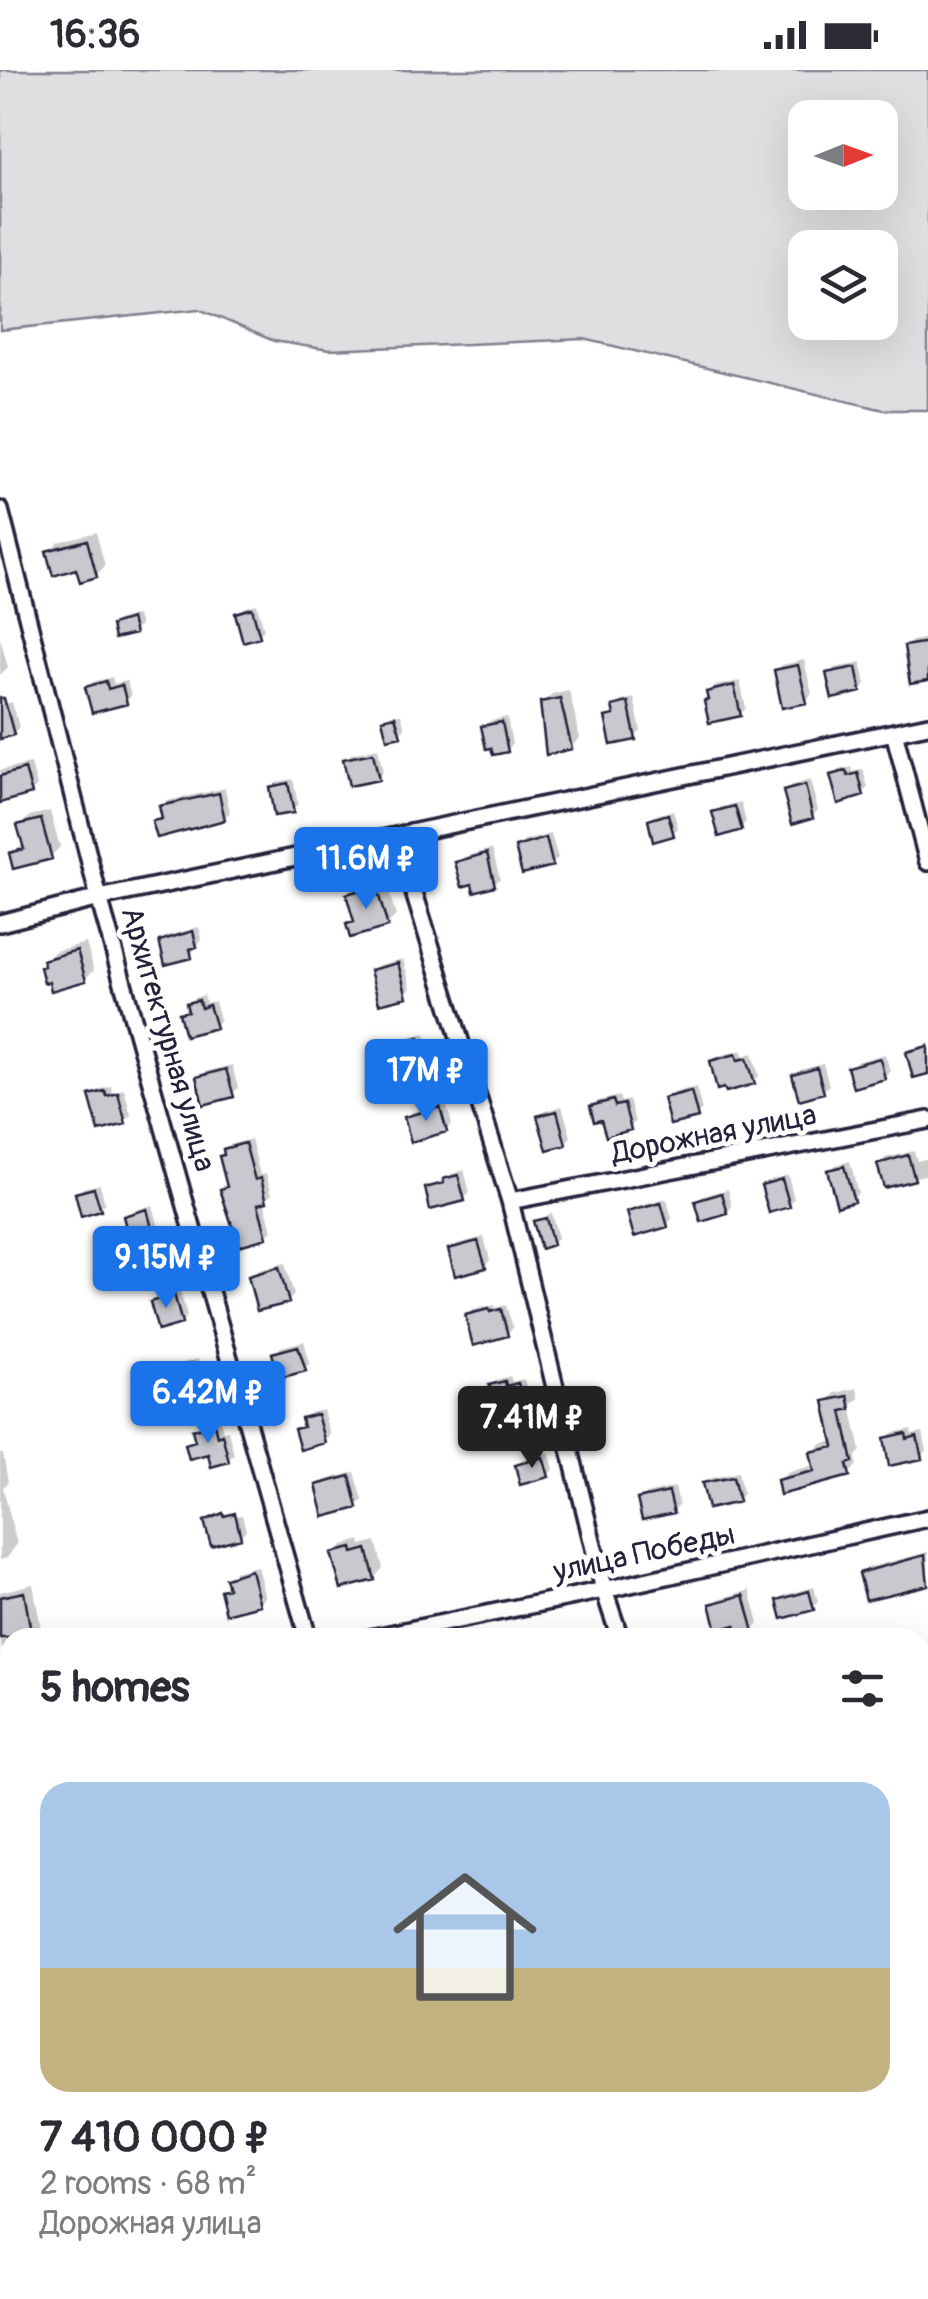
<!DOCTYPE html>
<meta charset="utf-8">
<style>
body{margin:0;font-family:Pangolin,sans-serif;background:#f2f2f3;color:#2b2b33;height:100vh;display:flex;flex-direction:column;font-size:38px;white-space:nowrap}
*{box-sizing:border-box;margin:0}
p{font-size:32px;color:#7c7c81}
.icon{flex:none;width:55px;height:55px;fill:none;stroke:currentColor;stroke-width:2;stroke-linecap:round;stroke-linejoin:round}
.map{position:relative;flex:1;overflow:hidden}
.panel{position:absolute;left:0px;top:1558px;width:930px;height:672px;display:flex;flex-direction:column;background:#fff;border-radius:30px 30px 0 0;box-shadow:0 10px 40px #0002}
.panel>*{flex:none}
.needle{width:65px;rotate:89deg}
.tools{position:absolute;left:788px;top:30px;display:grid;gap:20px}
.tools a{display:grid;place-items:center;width:110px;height:110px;border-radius:20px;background:#fff;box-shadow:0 10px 40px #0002;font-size:50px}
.price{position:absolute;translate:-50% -85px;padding:0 22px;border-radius:10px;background:#1a73e8;color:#fff;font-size:32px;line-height:65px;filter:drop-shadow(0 2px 5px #0008)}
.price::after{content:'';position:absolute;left:50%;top:60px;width:30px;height:22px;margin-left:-15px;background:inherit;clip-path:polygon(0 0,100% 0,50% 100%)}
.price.current{background:#222;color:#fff}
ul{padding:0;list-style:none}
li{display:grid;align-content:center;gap:20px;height:530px;padding:0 40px}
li+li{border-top:2px solid #e1e1e2}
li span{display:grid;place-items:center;height:310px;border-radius:30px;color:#555}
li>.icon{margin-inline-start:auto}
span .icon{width:180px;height:180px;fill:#fffc;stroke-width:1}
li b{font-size:42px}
h2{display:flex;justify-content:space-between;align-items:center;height:120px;padding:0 40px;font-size:42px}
.status{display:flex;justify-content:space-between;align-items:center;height:70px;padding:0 50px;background:#fff;direction:ltr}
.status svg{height:28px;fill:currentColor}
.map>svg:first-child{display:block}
.green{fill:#dfdfe2;stroke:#80808e;stroke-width:2.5;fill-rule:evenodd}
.shadow{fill:#0003}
.building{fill:#c8c8cf;stroke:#22223b;stroke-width:2.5}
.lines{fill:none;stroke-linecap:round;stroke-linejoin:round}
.service-casing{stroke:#22223b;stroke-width:15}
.minor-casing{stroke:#22223b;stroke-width:22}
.service{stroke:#fff;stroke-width:8}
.minor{stroke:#fff;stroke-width:15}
.labels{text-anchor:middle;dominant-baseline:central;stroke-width:10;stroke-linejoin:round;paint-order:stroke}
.street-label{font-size:30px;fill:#22223b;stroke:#fff}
</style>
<div class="status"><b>16:36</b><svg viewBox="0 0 49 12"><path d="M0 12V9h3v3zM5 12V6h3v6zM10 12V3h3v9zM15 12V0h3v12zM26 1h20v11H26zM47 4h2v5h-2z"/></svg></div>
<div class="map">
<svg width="928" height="2229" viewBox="0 0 928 2229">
<rect width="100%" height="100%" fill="#fff"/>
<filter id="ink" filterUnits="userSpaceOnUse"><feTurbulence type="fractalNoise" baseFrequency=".01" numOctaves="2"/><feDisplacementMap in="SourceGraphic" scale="20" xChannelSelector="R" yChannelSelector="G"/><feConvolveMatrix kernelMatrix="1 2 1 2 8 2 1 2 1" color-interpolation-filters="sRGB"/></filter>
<g filter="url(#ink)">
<path class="green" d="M 0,0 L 928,0 L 928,340 L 884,340 L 584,269 L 329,280 L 274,271 L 199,239 L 0,260 ZM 864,42 L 859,47 L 880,48 L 880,122 L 805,122 L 805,48 L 856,47 ZM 805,178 L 880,178 L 880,252 L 805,252 Z"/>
<path class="shadow" d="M 96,462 L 105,496 L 96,505 L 49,482 L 58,472 Z
M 257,534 L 264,559 L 258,565 L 238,543 L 244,538 Z
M 137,545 L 140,556 L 134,561 L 113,555 L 119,550 Z
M 0,567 L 8,597 L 0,605 Z
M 928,568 L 928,608 L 906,577 L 912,571 Z
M 804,590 L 812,624 L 806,630 L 776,601 L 782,595 Z
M 861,592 L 866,614 L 860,620 L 829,604 L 835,598 Z
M 112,607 L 114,614 L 127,611 L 131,626 L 125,632 L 87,618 L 93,612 Z
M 740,611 L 746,638 L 740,644 L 711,628 L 709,622 L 715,616 Z
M 569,620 L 580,668 L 571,677 L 542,633 L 552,624 Z
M 634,628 L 641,661 L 635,667 L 607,648 L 616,641 L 615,636 L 621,631 Z
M 12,632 L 19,657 L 13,663 L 0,666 L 0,636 Z
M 391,644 L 401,644 L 405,658 L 399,663 L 385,650 Z
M 507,647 L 512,674 L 507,680 L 484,657 L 490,651 Z
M 378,678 L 383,702 L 378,708 L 346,690 L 351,684 Z
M 31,694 L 37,716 L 31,722 L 0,730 L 0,700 Z
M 852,697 L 853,702 L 863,699 L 868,718 L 862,724 L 833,706 L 839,700 Z
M 293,709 L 298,734 L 292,740 L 271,717 L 277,712 Z
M 810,710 L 818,740 L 812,746 L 786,721 L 791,716 Z
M 225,718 L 230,742 L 224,748 L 155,752 L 164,745 L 162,737 L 167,731 Z
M 741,732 L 746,752 L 740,758 L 715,743 L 721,737 Z
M 673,740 L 678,758 L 672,764 L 650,751 L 656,745 Z
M 50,741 L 60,777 L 50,787 L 12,784 L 25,773 L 20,756 L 30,746 Z
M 551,764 L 558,788 L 552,794 L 518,777 L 524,771 Z
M 492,779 L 500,808 L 494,814 L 474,811 L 458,792 L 464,787 Z
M 385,808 L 396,846 L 386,855 L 349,854 L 355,848 L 349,825 L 358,815 Z
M 199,857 L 202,869 L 191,885 L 161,871 L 167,866 Z
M 86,873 L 94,900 L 85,909 L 46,894 L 45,891 L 55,881 Z
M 403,889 L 411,918 L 405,924 L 373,901 L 379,895 Z
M 204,925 L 206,933 L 215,931 L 220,950 L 214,956 L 181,944 L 194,928 Z
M 425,963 L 432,989 L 426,995 L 394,984 L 405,977 L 404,973 L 410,967 Z
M 742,980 L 743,986 L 753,983 L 759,1006 L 753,1012 L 712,992 L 718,986 Z
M 885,984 L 890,1001 L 884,1007 L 850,998 L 856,992 Z
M 823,994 L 829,1015 L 823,1021 L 795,1006 L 801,1000 Z
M 232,995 L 238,1018 L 232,1024 L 199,1008 L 205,1002 Z
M 111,1016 L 112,1022 L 124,1019 L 131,1045 L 125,1051 L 92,1026 L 98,1020 Z
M 696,1017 L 702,1040 L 696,1045 L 665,1029 L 671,1023 Z
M 619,1026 L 621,1032 L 629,1030 L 635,1052 L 629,1058 L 603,1047 L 592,1037 L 598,1031 Z
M 446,1033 L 452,1054 L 446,1060 L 407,1047 L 413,1042 Z
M 562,1036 L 571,1067 L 565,1073 L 540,1047 L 546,1041 Z
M 251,1069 L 260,1105 L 266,1104 L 272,1124 L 264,1130 L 272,1160 L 266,1166 L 223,1120 L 229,1114 L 221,1087 L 232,1074 Z
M 914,1081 L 917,1091 L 928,1088 L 928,1104 L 885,1115 L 880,1094 L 885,1088 Z
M 850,1091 L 858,1123 L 852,1129 L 830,1101 L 836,1095 Z
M 464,1100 L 470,1123 L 464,1128 L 427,1119 L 452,1104 Z
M 788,1105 L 794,1129 L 788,1135 L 764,1116 L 770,1110 Z
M 100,1114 L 105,1133 L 99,1139 L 78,1124 L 83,1118 Z
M 728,1119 L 732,1136 L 727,1142 L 698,1132 L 703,1126 Z
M 667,1129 L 672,1149 L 666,1155 L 630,1143 L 636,1137 Z
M 153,1135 L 160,1162 L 154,1168 L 126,1147 L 132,1141 Z
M 551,1143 L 558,1167 L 552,1173 L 536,1152 Z
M 484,1167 L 490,1190 L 484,1196 L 451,1180 L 457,1174 Z
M 285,1193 L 294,1225 L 288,1231 L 250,1207 L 256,1201 Z
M 179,1216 L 187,1246 L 181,1252 L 153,1233 L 167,1219 Z
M 495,1235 L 495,1238 L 506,1235 L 513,1258 L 507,1264 L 468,1246 L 473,1240 Z
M 304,1271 L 310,1293 L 304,1299 L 275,1283 L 281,1277 Z
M 198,1289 L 207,1321 L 201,1327 L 167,1312 L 176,1305 L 174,1300 L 180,1294 Z
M 510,1306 L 512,1312 L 524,1309 L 529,1328 L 523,1334 L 491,1316 L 497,1310 Z
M 857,1318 L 859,1328 L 851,1336 L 861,1381 L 856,1386 L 857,1395 L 849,1404 L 780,1410 L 788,1402 L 815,1395 L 813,1383 L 821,1374 L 835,1371 L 827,1332 L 835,1323 Z
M 323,1340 L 330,1365 L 324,1371 L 297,1360 L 310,1343 Z
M 220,1350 L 223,1361 L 228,1360 L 234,1384 L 228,1390 L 188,1375 L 196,1368 L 194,1361 L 200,1355 Z
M 911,1359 L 912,1364 L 923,1362 L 927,1381 L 921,1386 L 886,1369 L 892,1363 Z
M 549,1382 L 554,1399 L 548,1405 L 518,1395 L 523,1389 Z
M 0,1384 L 3,1384 L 8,1412 L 3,1417 L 17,1474 L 7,1488 L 0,1490 Z
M 355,1402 L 363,1430 L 357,1436 L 319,1416 L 325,1410 Z
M 738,1402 L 743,1424 L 737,1430 L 705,1414 L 711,1408 Z
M 675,1417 L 679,1435 L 673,1441 L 640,1430 L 646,1424 Z
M 242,1445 L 246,1460 L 240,1466 L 211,1449 Z
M 361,1470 L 362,1475 L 376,1471 L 383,1498 L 374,1508 L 334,1484 L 343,1475 Z
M 928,1482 L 928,1513 L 868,1527 L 861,1504 L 867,1498 Z
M 257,1496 L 265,1527 L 259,1533 L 223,1520 L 234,1502 Z
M 33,1514 L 42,1564 L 39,1568 L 10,1568 L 10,1586 L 8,1578 L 2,1579 L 0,1568 L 0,1522 Z
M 814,1517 L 818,1532 L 812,1538 L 779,1530 L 785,1525 Z
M 750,1520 L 759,1554 L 753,1560 L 713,1535 L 719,1529 Z
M 4,1845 L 10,1878 L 0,1884 L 0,1846 Z
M 10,1922 L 10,1954 L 0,1956 L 0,1924 Z
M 928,1984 L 928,2008 L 920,2010 L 920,1987 Z
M 923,2080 L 927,2098 L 920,2104 L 920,2081 Z
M 10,2175 L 10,2215 L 7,2216 L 0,2181 Z
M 242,2220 L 318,2220 L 321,2229 L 273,2229 L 272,2224 L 244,2229 Z
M 417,2220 L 459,2220 L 460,2229 L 419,2229 Z"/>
<path class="building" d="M 87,470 L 97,507 L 80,512 L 76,499 L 53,506 L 46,481 Z
M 252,538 L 260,567 L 243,572 L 235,543 Z
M 131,549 L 135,564 L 114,569 L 111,555 Z
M 928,572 L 928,611 L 910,614 L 904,576 Z
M 798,595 L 807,633 L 782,638 L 774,600 Z
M 856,597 L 861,622 L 832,629 L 826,603 Z
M 106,611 L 108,619 L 122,615 L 127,634 L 92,643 L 85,617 Z
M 734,615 L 741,646 L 709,653 L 704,631 L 708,630 L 706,622 Z
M 0,628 L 4,628 L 14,665 L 0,669 Z
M 560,628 L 572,679 L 546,685 L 540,632 Z
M 628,632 L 636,670 L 611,675 L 605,647 L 614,645 L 612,636 Z
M 395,646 L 401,666 L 387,669 L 382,649 Z
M 502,652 L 508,682 L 493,685 L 491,678 L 486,679 L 481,656 Z
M 373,683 L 379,710 L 349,716 L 343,689 Z
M 25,699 L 32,724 L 0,733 L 0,706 Z
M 846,701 L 848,706 L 858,703 L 864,726 L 838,734 L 830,705 Z
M 288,713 L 294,743 L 274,746 L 269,717 Z
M 805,715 L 813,748 L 792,754 L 783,721 Z
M 219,723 L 225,750 L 157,768 L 152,751 L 162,749 L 159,736 Z
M 735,736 L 742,760 L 719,767 L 712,742 Z
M 668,744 L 674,766 L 653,772 L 648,750 Z
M 41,749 L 52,789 L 13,799 L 9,783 L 24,779 L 17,755 Z
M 546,768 L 553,796 L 522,804 L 515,777 Z
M 487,783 L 495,816 L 474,822 L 472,814 L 462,817 L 455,792 Z
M 376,816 L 388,857 L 350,868 L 346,854 L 354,852 L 346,824 Z
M 193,861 L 197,877 L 190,879 L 192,888 L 165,895 L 159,871 Z
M 77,880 L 86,911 L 51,921 L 49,912 L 44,913 L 40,897 L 44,896 L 43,890 Z
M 398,893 L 407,927 L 379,934 L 370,900 Z
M 199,930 L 201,938 L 209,935 L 216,958 L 185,966 L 179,943 L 188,941 L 186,933 Z
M 419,967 L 427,997 L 397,1005 L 392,983 L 403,980 L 401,972 Z
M 928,976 L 928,1004 L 913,1008 L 906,982 Z
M 736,984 L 738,990 L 747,988 L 755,1014 L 726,1022 L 724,1018 L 717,1020 L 710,991 Z
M 880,988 L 885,1009 L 853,1018 L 847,997 Z
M 817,998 L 824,1023 L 799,1030 L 792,1005 Z
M 226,999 L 234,1027 L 203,1035 L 196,1007 Z
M 105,1021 L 107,1026 L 118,1023 L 126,1054 L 99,1061 L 89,1025 Z
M 691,1021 L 698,1048 L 670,1055 L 663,1028 Z
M 613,1030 L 615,1036 L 624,1034 L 631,1060 L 606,1067 L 601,1050 L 594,1052 L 590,1036 Z
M 440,1037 L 447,1062 L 411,1072 L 404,1047 Z
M 557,1041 L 566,1075 L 547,1080 L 537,1046 Z
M 245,1073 L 255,1110 L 261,1108 L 267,1132 L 258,1134 L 267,1168 L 239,1176 L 220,1119 L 227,1117 L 219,1086 L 224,1085 L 223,1079 Z
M 908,1085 L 915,1110 L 884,1118 L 877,1094 Z
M 844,1096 L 854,1131 L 837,1136 L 827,1100 Z
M 458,1105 L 465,1131 L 430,1140 L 425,1118 L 444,1113 L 443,1109 Z
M 782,1109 L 790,1137 L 769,1143 L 761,1115 Z
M 94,1118 L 101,1141 L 81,1147 L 75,1123 Z
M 722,1123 L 728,1144 L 701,1152 L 695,1131 Z
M 661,1133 L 668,1157 L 634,1167 L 627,1142 Z
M 147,1139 L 155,1170 L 131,1176 L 123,1146 Z
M 546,1148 L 553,1175 L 541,1179 L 533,1151 Z
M 478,1171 L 486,1198 L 455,1206 L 448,1179 Z
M 279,1197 L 289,1233 L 257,1241 L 248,1206 Z
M 173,1220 L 182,1254 L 158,1261 L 150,1232 L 159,1229 L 158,1224 Z
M 489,1239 L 490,1242 L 501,1239 L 508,1266 L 473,1276 L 465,1245 Z
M 298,1276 L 306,1301 L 279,1308 L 272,1283 Z
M 192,1293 L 202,1330 L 172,1338 L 165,1311 L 174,1308 L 172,1299 Z
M 505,1311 L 506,1316 L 518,1313 L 524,1336 L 496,1344 L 489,1315 Z
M 848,1326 L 851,1339 L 842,1341 L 853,1392 L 847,1394 L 850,1406 L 780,1425 L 777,1410 L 814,1401 L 810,1382 L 834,1377 L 824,1331 Z
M 317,1344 L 325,1373 L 300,1380 L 294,1359 L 303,1357 L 301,1348 Z
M 214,1354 L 217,1366 L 222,1364 L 229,1392 L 211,1397 L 208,1384 L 189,1389 L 185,1374 L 195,1371 L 192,1360 Z
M 906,1363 L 907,1369 L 917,1366 L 922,1389 L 889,1396 L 884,1368 Z
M 543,1387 L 549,1407 L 520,1415 L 515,1395 Z
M 350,1406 L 358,1438 L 324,1447 L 316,1415 Z
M 733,1407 L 739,1432 L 708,1439 L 702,1413 Z
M 669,1422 L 674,1443 L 642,1450 L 637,1429 Z
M 223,1443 L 224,1446 L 235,1443 L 241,1468 L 211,1476 L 204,1451 Z
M 352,1478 L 353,1483 L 367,1479 L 375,1510 L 341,1519 L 331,1483 Z
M 925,1485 L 928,1515 L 866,1530 L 859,1503 Z
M 251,1500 L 260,1535 L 226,1544 L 220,1520 L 228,1518 L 225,1508 Z
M 809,1521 L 814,1540 L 782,1549 L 777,1530 Z
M 24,1522 L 32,1568 L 0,1568 L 0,1527 Z
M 744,1525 L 754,1562 L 738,1566 L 735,1555 L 717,1560 L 710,1534 Z"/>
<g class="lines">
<defs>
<path id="service" d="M 920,1774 L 928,1772"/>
<path id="minor" d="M 0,440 L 99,828 L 308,1568
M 894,662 L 928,792
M 397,768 L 510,1131 L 604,1520 L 620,1568
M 0,853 L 99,828 L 928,655
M 510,1131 L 928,1050
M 370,1568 L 604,1520 L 928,1448
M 0,1632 L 10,1630
M 0,1762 L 10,1795
M 920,2155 L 928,2154
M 498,2220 L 500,2229
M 93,2229 L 109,2220
M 576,2229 L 618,2220"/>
</defs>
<use href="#service" class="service-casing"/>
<use href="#minor" class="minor-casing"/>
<use href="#service" class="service"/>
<use href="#minor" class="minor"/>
</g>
</g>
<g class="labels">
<g class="street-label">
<text transform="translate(168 969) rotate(74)">Архитектурная улица</text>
<text transform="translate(714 1064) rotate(-11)">Дорожная улица</text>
<text transform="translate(644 1483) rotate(-12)">улица Победы</text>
</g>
</g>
</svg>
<div class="tools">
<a><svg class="needle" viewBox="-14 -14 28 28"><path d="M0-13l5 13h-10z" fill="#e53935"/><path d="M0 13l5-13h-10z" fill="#7c7c81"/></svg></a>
<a><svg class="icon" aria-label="layers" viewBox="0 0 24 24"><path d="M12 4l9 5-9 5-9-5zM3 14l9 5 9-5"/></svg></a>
</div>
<b class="price" style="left:366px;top:842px">11.6M ₽</b>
<b class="price" style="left:426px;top:1054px">17M ₽</b>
<b class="price" style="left:166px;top:1241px">9.15M ₽</b>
<b class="price" style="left:208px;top:1376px">6.42M ₽</b>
<b class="price current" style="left:532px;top:1401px">7.41M ₽</b>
<section class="panel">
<h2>5 homes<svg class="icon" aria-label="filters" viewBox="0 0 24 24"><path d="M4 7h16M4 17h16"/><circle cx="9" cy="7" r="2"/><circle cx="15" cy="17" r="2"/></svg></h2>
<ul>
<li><span style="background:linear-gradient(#a9c7e8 60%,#c2b280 0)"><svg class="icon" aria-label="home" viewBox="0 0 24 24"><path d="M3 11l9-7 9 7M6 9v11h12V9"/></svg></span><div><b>7 410 000 ₽</b><p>2 rooms · 68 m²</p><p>Дорожная улица</p></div></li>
</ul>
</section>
</div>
